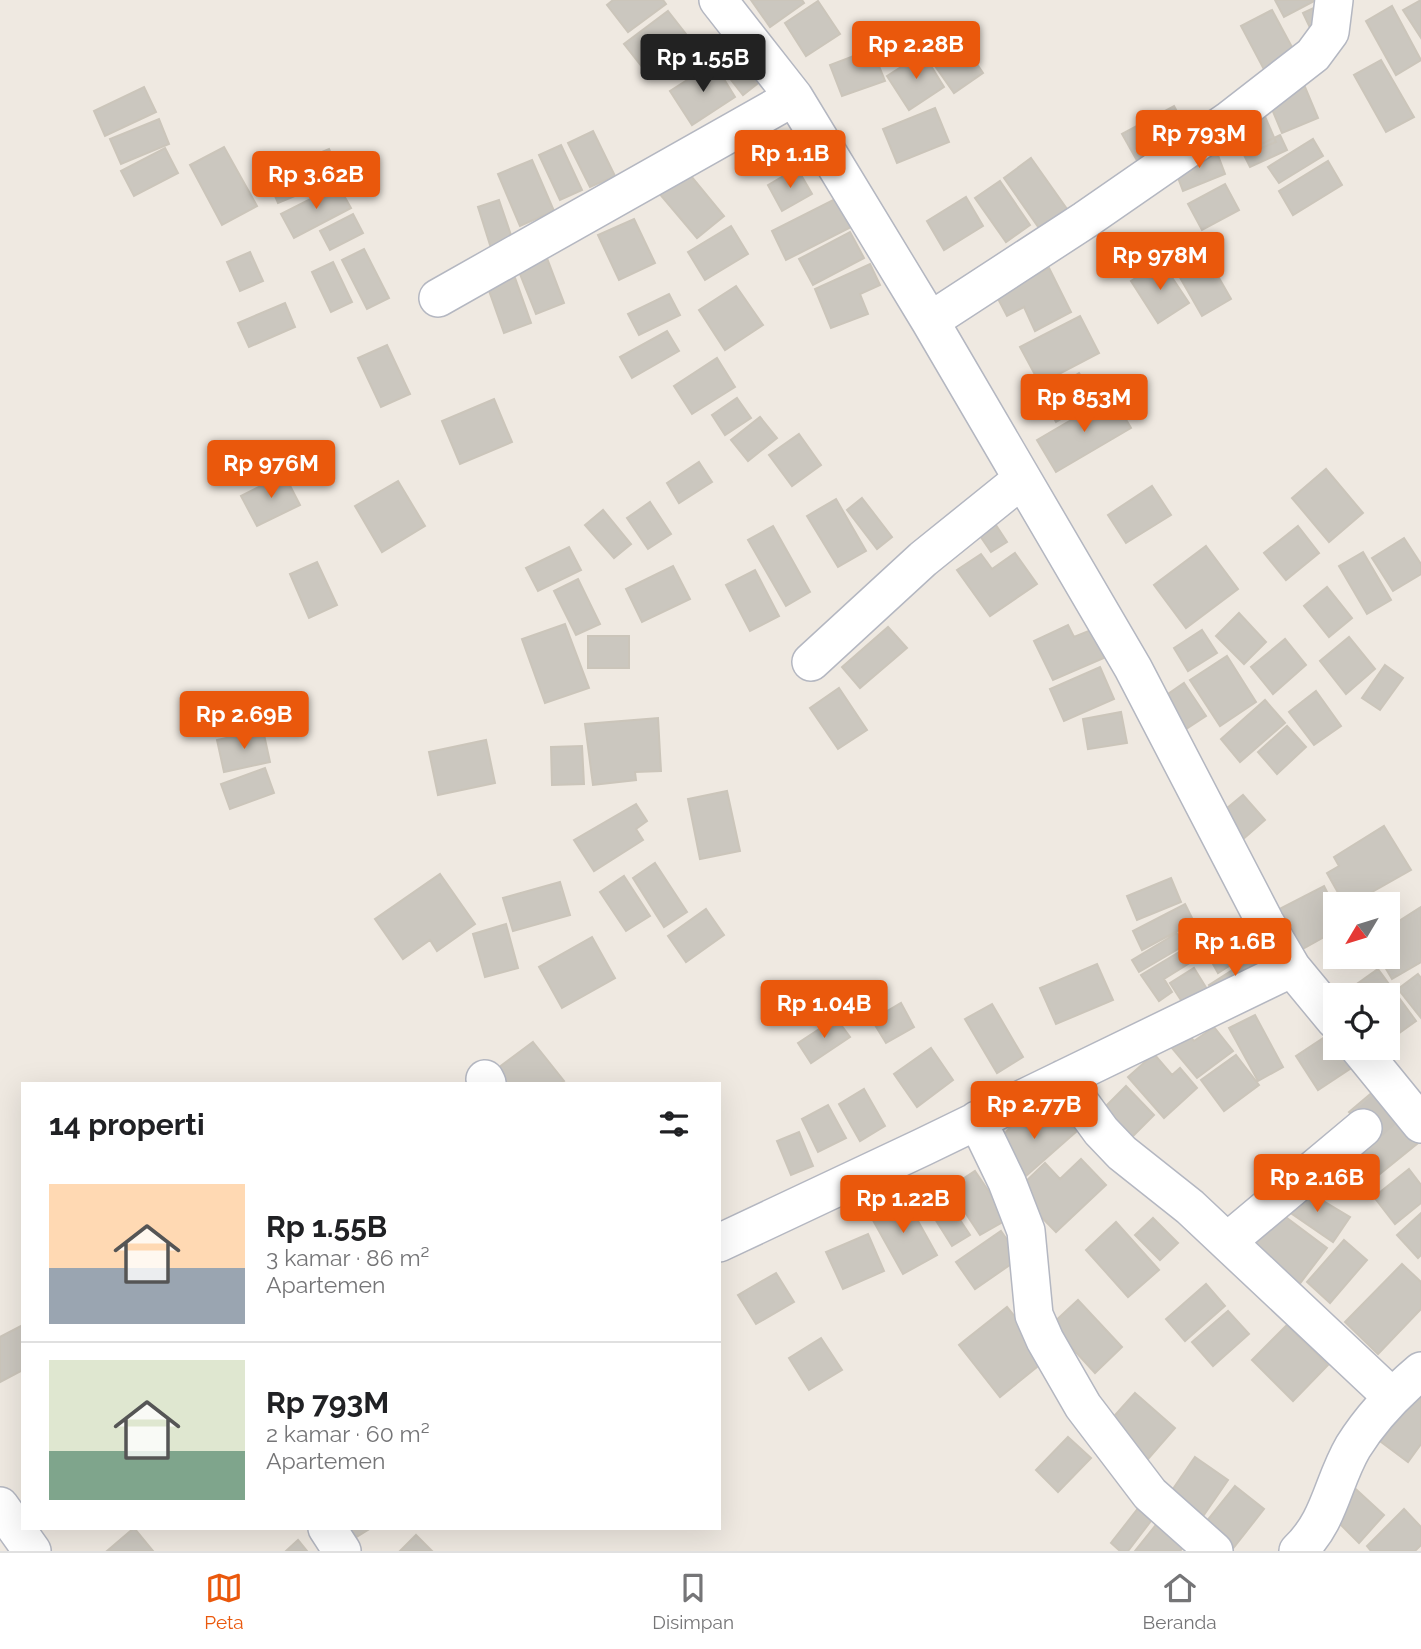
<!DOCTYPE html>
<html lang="id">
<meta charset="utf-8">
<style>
body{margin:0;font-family:Raleway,sans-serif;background:#f2f2f2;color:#202124;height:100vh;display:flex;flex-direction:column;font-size:26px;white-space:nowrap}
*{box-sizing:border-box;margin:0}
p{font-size:23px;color:#757577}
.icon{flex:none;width:38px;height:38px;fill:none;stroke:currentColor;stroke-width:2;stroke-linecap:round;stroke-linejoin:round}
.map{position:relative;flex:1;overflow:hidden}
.panel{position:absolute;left:21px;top:1082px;width:700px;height:448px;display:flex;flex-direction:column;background:#fff;border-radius:0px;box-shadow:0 7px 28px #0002}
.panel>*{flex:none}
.needle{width:46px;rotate:232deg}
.tools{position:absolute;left:1323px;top:892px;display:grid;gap:14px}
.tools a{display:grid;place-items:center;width:77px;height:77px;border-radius:0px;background:#fff;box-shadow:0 7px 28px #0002;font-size:35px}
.price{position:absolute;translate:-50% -60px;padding:0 16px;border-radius:7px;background:#ea580c;color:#fff;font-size:23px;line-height:46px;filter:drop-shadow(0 2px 4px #0008)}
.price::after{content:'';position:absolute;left:50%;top:42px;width:21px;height:16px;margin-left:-10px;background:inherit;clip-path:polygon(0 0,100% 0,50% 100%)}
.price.on{background:#222;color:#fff}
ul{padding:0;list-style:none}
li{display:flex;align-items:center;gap:21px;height:175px;padding:0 28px}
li+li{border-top:2px solid #e0e0e0}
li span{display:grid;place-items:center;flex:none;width:196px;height:140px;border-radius:0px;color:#555}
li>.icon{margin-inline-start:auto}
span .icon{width:84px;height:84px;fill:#fffc;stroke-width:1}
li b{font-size:30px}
h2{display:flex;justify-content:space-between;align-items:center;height:84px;padding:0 28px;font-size:30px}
.tabs{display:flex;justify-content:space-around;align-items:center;height:98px;border-top:2px solid #e0e0e0;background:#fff;font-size:19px;color:#757577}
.tabs a{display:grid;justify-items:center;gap:4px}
.tabs .on{color:#ea580c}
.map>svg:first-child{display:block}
.building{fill:#cbc7bf;stroke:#cbc5ba;stroke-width:2}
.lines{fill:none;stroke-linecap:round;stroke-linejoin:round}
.street-tunnel{stroke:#c8c4bd;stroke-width:37;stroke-dasharray:37 18;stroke-linecap:butt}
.street-casing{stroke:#b4b7c1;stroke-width:40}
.street{stroke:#fff;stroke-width:37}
</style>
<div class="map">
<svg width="1421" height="1551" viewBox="0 0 1421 1551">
<rect width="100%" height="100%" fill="#efe9e1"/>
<path class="building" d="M 613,0 L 663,0 L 666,4 L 628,32 L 607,5 Z
M 751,0 L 802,0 L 804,3 L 770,27 Z
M 1275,0 L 1316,0 L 1284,17 Z
M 1421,0 L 1421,38 L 1403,10 Z
M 818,1 L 840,34 L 806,56 L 785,23 Z
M 1318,6 L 1313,34 L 1303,13 Z
M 1392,6 L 1421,60 L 1396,75 L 1366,21 Z
M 1272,10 L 1299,60 L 1268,77 L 1241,26 Z
M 668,11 L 686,34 L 643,68 L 624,44 Z
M 956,33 L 983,73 L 954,93 L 926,53 Z
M 736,47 L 762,80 L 743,95 L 717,62 Z
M 872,49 L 885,81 L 842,96 L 830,65 Z
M 923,53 L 944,87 L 909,110 L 887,76 Z
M 1381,60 L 1414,117 L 1386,132 L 1354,75 Z
M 714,63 L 735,97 L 692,125 L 670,91 Z
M 1302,80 L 1318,118 L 1282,133 L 1266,95 Z
M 144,87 L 156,112 L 105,136 L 94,111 Z
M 1260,105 L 1276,142 L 1249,153 L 1234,117 Z
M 1174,106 L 1191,138 L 1140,166 L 1122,134 Z
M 935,108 L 949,142 L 897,163 L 883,129 Z
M 159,119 L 169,144 L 121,164 L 110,139 Z
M 593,131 L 615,176 L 590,187 L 568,143 Z
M 1280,135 L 1287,150 L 1250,167 L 1243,153 Z
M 1313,139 L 1323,156 L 1279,183 L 1268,167 Z
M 561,145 L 582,190 L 560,200 L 539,155 Z
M 224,147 L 257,206 L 222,225 L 190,165 Z
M 165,148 L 178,173 L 134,196 L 121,171 Z
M 329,149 L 341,177 L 278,203 L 266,175 Z
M 1216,150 L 1225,174 L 1183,191 L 1174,167 Z
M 1031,158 L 1067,209 L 1039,228 L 1004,178 Z
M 532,160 L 554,211 L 520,226 L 498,174 Z
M 1328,161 L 1342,185 L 1293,215 L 1279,191 Z
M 797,168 L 812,194 L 782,211 L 768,185 Z
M 686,170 L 724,216 L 697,238 L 659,193 Z
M 1000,181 L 1030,225 L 1006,242 L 975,198 Z
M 1225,184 L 1239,210 L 1202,230 L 1188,204 Z
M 338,185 L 351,208 L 294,238 L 281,214 Z
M 841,196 L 855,225 L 786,260 L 772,231 Z
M 966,197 L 983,226 L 944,250 L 927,221 Z
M 499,200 L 513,241 L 491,248 L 478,207 Z
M 353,214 L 363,233 L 330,250 L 320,231 Z
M 634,219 L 655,263 L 619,280 L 598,235 Z
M 731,226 L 748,254 L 705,280 L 688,252 Z
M 850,232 L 864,258 L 813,285 L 799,259 Z
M 1199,243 L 1231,299 L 1202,316 L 1170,260 Z
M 364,249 L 389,298 L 367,309 L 342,260 Z
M 250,252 L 263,281 L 240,291 L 227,262 Z
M 545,253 L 564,303 L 536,314 L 516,264 Z
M 1161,261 L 1189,303 L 1158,323 L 1131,281 Z
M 333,262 L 352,302 L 331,312 L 312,272 Z
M 870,264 L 880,285 L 860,294 L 868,314 L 831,328 L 815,289 Z
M 1049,268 L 1071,312 L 1035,331 L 1024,307 L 1007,316 L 996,295 Z
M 514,275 L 531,323 L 504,333 L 487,285 Z
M 736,286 L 763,325 L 725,350 L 699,310 Z
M 669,294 L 680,315 L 639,335 L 628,314 Z
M 285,303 L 295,327 L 249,347 L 238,323 Z
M 1080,316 L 1099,353 L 1040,384 L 1020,347 Z
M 667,331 L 679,351 L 632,378 L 620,357 Z
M 387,345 L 410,394 L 381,407 L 358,358 Z
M 717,358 L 735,387 L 692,414 L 674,386 Z
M 1079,373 L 1095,399 L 1056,422 L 1041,396 Z
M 1112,396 L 1131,428 L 1056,472 L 1037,440 Z
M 737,398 L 751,418 L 725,435 L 712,415 Z
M 494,399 L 512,442 L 460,464 L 442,421 Z
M 760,417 L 777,438 L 748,461 L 731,440 Z
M 799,434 L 821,465 L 792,486 L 769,455 Z
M 699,462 L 712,482 L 679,503 L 667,483 Z
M 1326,469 L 1363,513 L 1329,542 L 1292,498 Z
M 284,474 L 300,505 L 257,526 L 241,496 Z
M 398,481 L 425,526 L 382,552 L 355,506 Z
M 1152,486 L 1171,515 L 1126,543 L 1108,515 Z
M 862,498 L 892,537 L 877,549 L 847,510 Z
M 836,499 L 866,551 L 838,567 L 807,516 Z
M 650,502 L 671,534 L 648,549 L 627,518 Z
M 603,510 L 631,544 L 614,558 L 585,525 Z
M 990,516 L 1007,542 L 991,552 L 974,527 Z
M 773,526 L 810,592 L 786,606 L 748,540 Z
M 1298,526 L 1319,553 L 1286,580 L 1264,553 Z
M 1404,538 L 1421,564 L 1421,574 L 1393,591 L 1372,558 Z
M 1206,546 L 1238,589 L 1186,628 L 1154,585 Z
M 569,547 L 581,570 L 538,591 L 526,568 Z
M 1363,552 L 1391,600 L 1367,614 L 1339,566 Z
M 1015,553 L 1037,584 L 990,616 L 957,570 L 981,554 L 992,569 Z
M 317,562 L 337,605 L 309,618 L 290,574 Z
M 673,566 L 690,599 L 642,622 L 626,589 Z
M 755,570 L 779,616 L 750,631 L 726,585 Z
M 578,579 L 600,624 L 576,635 L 554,591 Z
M 1327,587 L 1352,618 L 1329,637 L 1304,606 Z
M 1239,613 L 1266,642 L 1244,664 L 1216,636 Z
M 565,624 L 589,688 L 545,703 L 522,639 Z
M 1068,625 L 1074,637 L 1101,626 L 1113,654 L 1053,680 L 1034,641 Z
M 888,627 L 907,648 L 860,688 L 842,667 Z
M 1202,630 L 1217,653 L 1188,671 L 1174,648 Z
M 588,636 L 629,636 L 629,668 L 588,668 Z
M 1349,637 L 1375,669 L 1346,694 L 1320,661 Z
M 1285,639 L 1306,665 L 1273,694 L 1251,667 Z
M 1227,656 L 1256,702 L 1220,726 L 1190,680 Z
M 1385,665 L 1403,678 L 1380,710 L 1362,698 Z
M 1100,667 L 1114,699 L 1064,721 L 1050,689 Z
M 1184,683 L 1206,716 L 1186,729 L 1165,696 Z
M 839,688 L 867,730 L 838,749 L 810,708 Z
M 1316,691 L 1341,726 L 1314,745 L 1289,712 Z
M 243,696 L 253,722 L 216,736 L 206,710 Z
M 1265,700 L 1285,723 L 1240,762 L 1221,739 Z
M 1121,712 L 1127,743 L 1088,749 L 1083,719 Z
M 658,718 L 661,771 L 635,772 L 636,780 L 593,785 L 585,724 Z
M 1287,726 L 1306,747 L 1277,774 L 1258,752 Z
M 263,730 L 270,762 L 224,772 L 217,740 Z
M 486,740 L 495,783 L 438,795 L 429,752 Z
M 582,746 L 584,784 L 552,785 L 551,747 Z
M 265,768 L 274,793 L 230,809 L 221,784 Z
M 727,791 L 740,851 L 700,859 L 688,799 Z
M 1243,795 L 1265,820 L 1242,840 L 1220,814 Z
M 636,804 L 647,821 L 636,829 L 643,840 L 594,871 L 574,840 Z
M 1384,826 L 1411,870 L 1349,905 L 1345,905 L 1327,873 L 1339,866 L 1334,857 Z
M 655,863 L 687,912 L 664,927 L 633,878 Z
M 440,874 L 475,924 L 437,951 L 430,940 L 403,959 L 375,919 Z
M 624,876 L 650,916 L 626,931 L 600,892 Z
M 1171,878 L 1181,902 L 1137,920 L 1127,896 Z
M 560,882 L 570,915 L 513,931 L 503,898 Z
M 1324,886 L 1335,908 L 1335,931 L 1292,955 L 1270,914 Z
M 1185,904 L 1194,922 L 1142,950 L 1133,931 Z
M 1421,907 L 1421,962 L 1392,979 L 1379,957 L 1388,957 L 1388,928 Z
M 706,909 L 724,935 L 686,962 L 668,936 Z
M 506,924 L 518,968 L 485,977 L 473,934 Z
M 1177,933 L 1185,945 L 1139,972 L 1132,960 Z
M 1244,933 L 1254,950 L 1218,973 L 1208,955 Z
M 592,937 L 615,978 L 562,1008 L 539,967 Z
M 1186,948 L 1193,961 L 1164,979 L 1172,992 L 1159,1001 L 1141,975 Z
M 1253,957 L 1261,970 L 1217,999 L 1209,985 Z
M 1097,964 L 1113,1000 L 1056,1024 L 1040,988 Z
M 1194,968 L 1210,994 L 1186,1008 L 1170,983 Z
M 1378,969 L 1416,1021 L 1388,1041 L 1388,996 L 1340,996 Z
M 1418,974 L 1421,978 L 1421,1018 L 1398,989 Z
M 901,1003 L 914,1027 L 886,1043 L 872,1020 Z
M 992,1004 L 1023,1057 L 997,1073 L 965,1019 Z
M 1255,1015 L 1283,1067 L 1258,1081 L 1229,1028 Z
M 836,1018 L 850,1037 L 811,1063 L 798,1043 Z
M 1183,1027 L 1194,1041 L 1214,1027 L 1233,1051 L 1197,1078 L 1166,1041 Z
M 1331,1033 L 1335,1040 L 1335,1048 L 1341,1048 L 1353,1067 L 1318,1090 L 1296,1056 Z
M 533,1042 L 564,1081 L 561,1083 L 503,1083 L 494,1071 Z
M 931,1048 L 953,1080 L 917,1107 L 894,1074 Z
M 1154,1054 L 1172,1075 L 1180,1068 L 1197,1088 L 1164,1118 L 1128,1077 Z
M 1236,1055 L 1259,1085 L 1224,1111 L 1201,1080 Z
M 1126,1086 L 1154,1115 L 1127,1142 L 1098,1114 Z
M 864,1089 L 885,1126 L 860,1141 L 839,1104 Z
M 1374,1091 L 1418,1143 L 1355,1194 L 1329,1162 L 1366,1131 L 1349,1112 Z
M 828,1105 L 846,1138 L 818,1152 L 802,1119 Z
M 1051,1108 L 1077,1131 L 1026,1176 L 993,1148 L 1017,1119 L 1029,1130 Z
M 799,1132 L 813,1166 L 791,1175 L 777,1141 Z
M 1081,1159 L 1106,1185 L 1056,1232 L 1016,1191 L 1045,1163 L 1060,1179 Z
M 1409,1169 L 1421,1185 L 1421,1203 L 1395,1224 L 1374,1197 Z
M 975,1171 L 996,1202 L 1017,1214 L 980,1235 L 949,1188 Z
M 1300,1187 L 1350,1217 L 1333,1242 L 1282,1207 Z
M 942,1193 L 970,1235 L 952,1246 L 925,1203 Z
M 904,1196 L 937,1255 L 903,1274 L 870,1215 Z
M 1275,1209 L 1327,1248 L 1298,1286 L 1246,1248 Z
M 1421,1213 L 1421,1255 L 1418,1258 L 1397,1235 Z
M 1153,1218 L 1178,1243 L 1160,1260 L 1135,1235 Z
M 1116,1222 L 1159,1270 L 1128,1297 L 1086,1250 Z
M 1001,1231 L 1020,1258 L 975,1289 L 956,1262 Z
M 868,1234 L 884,1271 L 843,1289 L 826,1252 Z
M 1344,1240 L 1367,1260 L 1330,1303 L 1307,1282 Z
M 1402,1264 L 1421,1282 L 1421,1309 L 1378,1354 L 1345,1322 Z
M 776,1273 L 794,1302 L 756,1324 L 738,1295 Z
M 1206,1284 L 1225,1306 L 1185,1341 L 1166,1319 Z
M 1078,1300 L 1122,1347 L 1095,1373 L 1051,1325 Z
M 1007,1307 L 1048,1358 L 1000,1397 L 959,1345 Z
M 1228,1311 L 1249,1334 L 1213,1366 L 1192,1342 Z
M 23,1325 L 23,1370 L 0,1382 L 0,1337 Z
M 1287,1325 L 1328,1365 L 1293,1401 L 1252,1360 Z
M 821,1338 L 842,1370 L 809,1390 L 789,1358 Z
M 1421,1388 L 1421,1444 L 1408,1462 L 1376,1438 Z
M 1135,1393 L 1175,1428 L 1148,1459 L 1108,1423 Z
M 1068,1437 L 1091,1458 L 1058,1492 L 1036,1470 Z
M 1195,1457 L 1228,1480 L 1197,1525 L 1164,1502 Z
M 1347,1481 L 1384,1515 L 1359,1543 L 1328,1512 Z
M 1235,1486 L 1264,1509 L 1231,1551 L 1202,1527 Z
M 1143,1502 L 1157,1513 L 1128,1551 L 1120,1551 L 1111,1543 Z
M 1404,1509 L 1421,1527 L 1421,1545 L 1415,1551 L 1371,1551 L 1367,1546 Z
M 1159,1521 L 1187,1543 L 1180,1551 L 1135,1551 Z
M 134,1528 L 153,1551 L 107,1551 Z
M 348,1528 L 371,1528 L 355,1538 Z
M 416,1535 L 432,1551 L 400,1551 Z
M 298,1540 L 307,1551 L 286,1551 Z"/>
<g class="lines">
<path class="street-tunnel" d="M 1363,1128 L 1387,1107"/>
<defs>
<path id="street" d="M 718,0 L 794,97 L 930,321 L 1133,668 L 1265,922 L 1292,968 L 1335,1020
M 438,298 L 794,97
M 930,321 L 1085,220 L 1228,121 L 1313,55 L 1330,32 L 1334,0
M 811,662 L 923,559 L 1021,480
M 1359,1048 L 1421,1124
M 485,1079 L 487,1083
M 1063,1079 L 1101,1131 L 1122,1153 L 1190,1207 L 1391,1396
M 977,1120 L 1007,1182 L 1026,1231 L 1034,1315 L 1045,1340 L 1083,1406 L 1150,1494 L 1214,1551
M 1228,1241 L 1363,1128
M 719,1243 L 923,1147 L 1292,968
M 0,1506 L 32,1551
M 327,1528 L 342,1551
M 1298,1551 C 1330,1521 1332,1483 1353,1447 C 1371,1418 1395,1393 1421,1371"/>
</defs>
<use href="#street" class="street-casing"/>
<use href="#street" class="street"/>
</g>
</svg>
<div class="tools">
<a><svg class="needle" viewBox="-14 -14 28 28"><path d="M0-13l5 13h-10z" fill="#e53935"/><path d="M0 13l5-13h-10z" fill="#757577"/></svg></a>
<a><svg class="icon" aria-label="locate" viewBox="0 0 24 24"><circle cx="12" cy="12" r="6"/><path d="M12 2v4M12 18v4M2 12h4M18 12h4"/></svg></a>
</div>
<b class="price" style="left:916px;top:81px">Rp 2.28B</b>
<b class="price on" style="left:703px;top:94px">Rp 1.55B</b>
<b class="price" style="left:1199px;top:170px">Rp 793M</b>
<b class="price" style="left:790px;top:190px">Rp 1.1B</b>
<b class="price" style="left:316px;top:211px">Rp 3.62B</b>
<b class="price" style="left:1160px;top:292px">Rp 978M</b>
<b class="price" style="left:1084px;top:434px">Rp 853M</b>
<b class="price" style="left:271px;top:500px">Rp 976M</b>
<b class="price" style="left:244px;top:751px">Rp 2.69B</b>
<b class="price" style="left:1235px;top:978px">Rp 1.6B</b>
<b class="price" style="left:824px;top:1040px">Rp 1.04B</b>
<b class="price" style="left:1034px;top:1141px">Rp 2.77B</b>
<b class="price" style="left:1317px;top:1214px">Rp 2.16B</b>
<b class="price" style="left:903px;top:1235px">Rp 1.22B</b>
<section class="panel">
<h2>14 properti<svg class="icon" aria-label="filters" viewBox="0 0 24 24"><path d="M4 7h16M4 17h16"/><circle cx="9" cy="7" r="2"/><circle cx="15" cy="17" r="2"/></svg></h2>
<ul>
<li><span style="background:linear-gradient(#ffd9b3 60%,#9aa5b1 0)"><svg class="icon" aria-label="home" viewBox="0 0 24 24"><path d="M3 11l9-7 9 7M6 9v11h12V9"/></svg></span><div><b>Rp 1.55B</b><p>3 kamar · 86 m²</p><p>Apartemen</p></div></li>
<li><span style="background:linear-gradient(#dfe7d0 65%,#7fa58c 0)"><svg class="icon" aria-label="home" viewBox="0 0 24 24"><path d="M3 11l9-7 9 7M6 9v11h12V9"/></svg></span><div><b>Rp 793M</b><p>2 kamar · 60 m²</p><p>Apartemen</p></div></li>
</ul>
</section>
</div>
<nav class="tabs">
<a class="on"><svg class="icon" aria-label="map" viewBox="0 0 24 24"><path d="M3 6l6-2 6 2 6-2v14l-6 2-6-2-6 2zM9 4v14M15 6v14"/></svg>Peta</a>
<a><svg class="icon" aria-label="saved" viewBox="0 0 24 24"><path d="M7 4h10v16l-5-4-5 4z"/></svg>Disimpan</a>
<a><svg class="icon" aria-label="home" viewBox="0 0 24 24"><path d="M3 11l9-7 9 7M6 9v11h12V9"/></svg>Beranda</a>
</nav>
